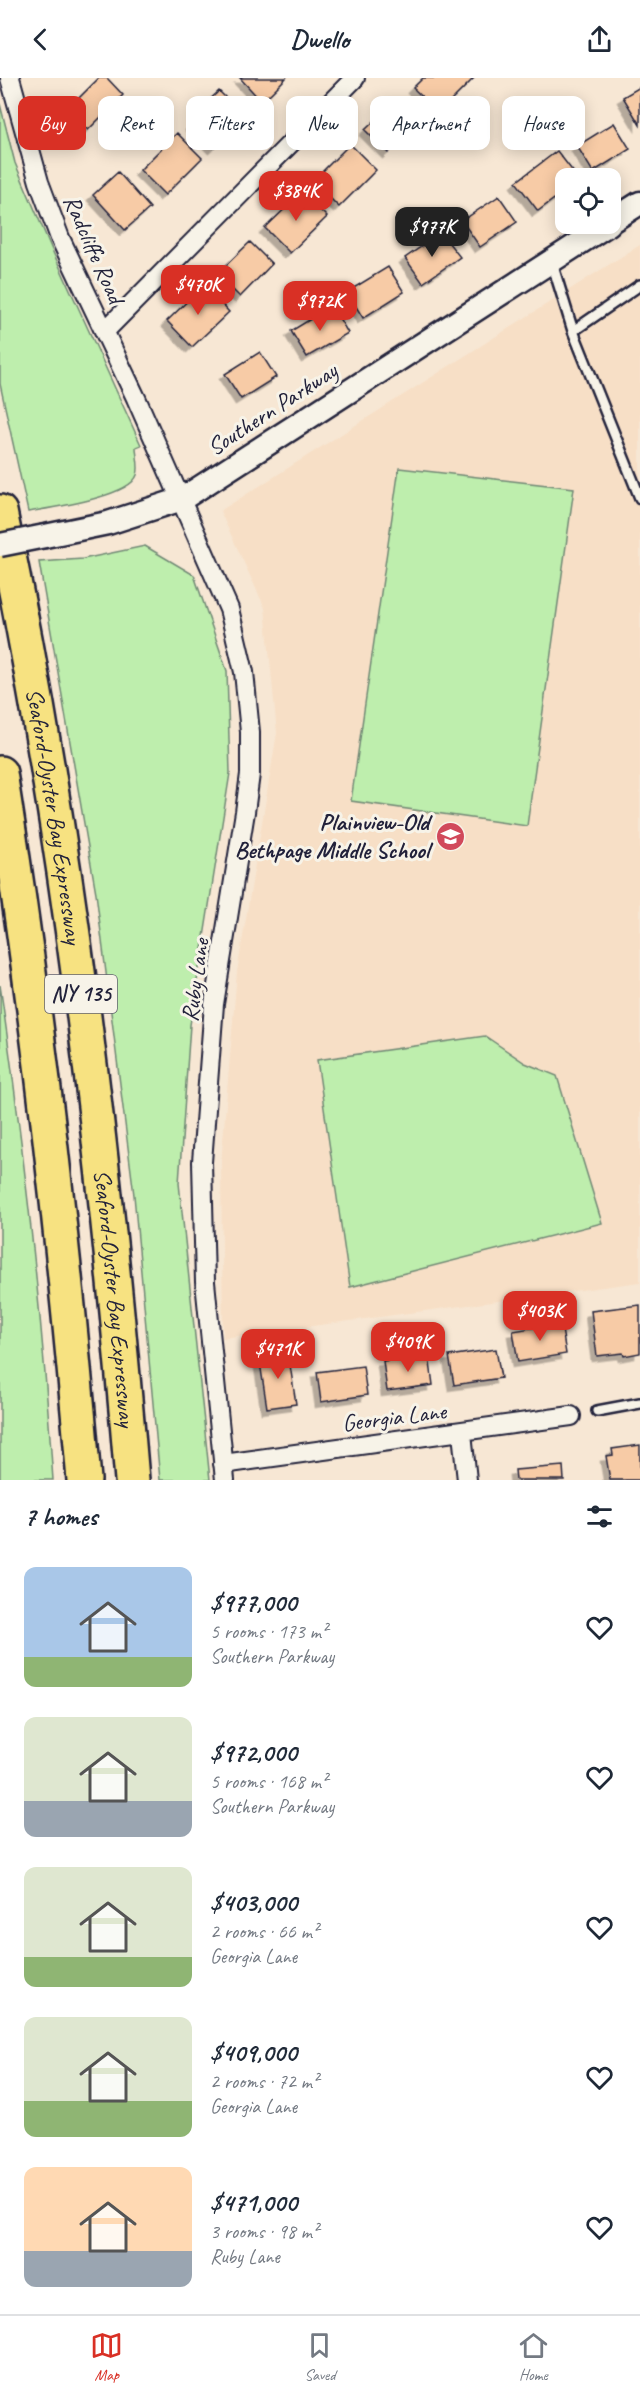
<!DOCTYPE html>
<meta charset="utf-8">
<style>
body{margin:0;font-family:Caveat,sans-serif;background:#f6f6f7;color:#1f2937;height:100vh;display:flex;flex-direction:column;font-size:22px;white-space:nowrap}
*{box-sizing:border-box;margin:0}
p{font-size:20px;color:#747a83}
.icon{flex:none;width:33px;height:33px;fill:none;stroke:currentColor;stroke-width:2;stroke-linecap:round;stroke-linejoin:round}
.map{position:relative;height:1402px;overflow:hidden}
.panel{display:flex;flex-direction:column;background:#fff;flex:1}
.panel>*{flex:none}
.hud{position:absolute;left:18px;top:18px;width:604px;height:54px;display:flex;gap:12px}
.buttons{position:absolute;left:555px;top:90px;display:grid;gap:12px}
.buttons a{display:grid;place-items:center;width:66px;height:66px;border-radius:12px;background:#fff;box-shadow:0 3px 15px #0003;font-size:30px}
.price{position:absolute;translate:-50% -51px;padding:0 14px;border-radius:12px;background:#d93025;color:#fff;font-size:20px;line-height:39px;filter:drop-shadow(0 2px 3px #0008)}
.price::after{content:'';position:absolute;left:50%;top:36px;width:18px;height:14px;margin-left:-9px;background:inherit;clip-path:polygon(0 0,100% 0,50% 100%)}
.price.current{background:#222;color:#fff}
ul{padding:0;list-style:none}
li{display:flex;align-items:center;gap:18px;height:150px;padding:0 24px}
li span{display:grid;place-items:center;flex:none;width:168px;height:120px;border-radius:12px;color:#555}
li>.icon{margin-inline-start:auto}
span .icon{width:72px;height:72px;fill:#fffc;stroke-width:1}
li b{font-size:26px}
h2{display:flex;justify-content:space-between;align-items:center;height:72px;padding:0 24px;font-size:26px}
.tag{padding:0 21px;border-radius:12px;background:#fff;box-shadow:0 3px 15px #0003;font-size:21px;line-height:54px}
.tag.current{background:#d93025;color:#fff}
header{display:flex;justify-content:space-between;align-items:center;height:78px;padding:0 24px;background:#fff;font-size:27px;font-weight:800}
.menu{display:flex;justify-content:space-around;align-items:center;height:84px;border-top:2px solid #e0e1e3;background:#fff;font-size:16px;color:#747a83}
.menu a{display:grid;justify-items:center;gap:3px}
.menu .current{color:#d93025}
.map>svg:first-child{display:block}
.built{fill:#f7dfc6}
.green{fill:#beeead;stroke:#708874;stroke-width:1.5}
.building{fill:#f7cba6;stroke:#22223b;stroke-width:1.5;filter:url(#shadow)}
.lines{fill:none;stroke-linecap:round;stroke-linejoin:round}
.service-casing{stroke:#22223b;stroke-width:14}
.minor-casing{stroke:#22223b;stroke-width:22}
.tertiary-casing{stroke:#22223b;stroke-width:27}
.motorway-casing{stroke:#22223b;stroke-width:38}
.service{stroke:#f7f3e8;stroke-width:9}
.minor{stroke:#f7f3e8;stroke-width:18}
.tertiary{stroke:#f7f3e8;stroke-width:22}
.motorway{stroke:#f7e281;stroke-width:33}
.tertiary-bridge-casing{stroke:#22223b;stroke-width:27;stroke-linecap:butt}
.tertiary-bridge{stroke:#f7f3e8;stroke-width:22}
.labels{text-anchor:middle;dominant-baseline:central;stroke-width:6;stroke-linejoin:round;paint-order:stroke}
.shield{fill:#f7f3e8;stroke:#62616f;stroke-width:1.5}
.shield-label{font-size:22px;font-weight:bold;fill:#22223b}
.street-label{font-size:24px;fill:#22223b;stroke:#f7f3e8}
.poi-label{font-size:24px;font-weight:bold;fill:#22223b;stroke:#f7f3e8;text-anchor:end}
</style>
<header><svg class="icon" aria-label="back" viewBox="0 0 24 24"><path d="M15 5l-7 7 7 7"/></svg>Dwello<svg class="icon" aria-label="share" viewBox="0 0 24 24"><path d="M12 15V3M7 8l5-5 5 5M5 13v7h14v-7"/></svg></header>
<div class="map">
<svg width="640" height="1402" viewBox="0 0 640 1402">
<defs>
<filter id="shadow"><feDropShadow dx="-5.5" dy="5.5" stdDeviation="0" flood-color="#0004"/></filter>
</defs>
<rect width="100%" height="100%" fill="#f7e7d4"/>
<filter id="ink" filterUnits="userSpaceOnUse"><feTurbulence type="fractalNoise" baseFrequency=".0167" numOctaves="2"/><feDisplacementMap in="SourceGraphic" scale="12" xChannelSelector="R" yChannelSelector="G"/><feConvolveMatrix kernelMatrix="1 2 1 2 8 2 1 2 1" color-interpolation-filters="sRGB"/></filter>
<g filter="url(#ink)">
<path class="built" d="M 640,167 L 640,1204 L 223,1260 L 221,1086 L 237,894 L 277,655 L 265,530 L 220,433 Z"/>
<path class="green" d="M 0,26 L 15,85 L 52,172 L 141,367 L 136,369 C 136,377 140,389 137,397 C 130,419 50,430 28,434 L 0,306 Z
M 399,390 L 574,410 L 527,748 L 351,723 Z
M 145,468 L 194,497 L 227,593 L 230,695 L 190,947 L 179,1105 L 210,1402 L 160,1402 L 134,1117 L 96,815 L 39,484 L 83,481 Z
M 0,907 C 24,1071 42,1236 53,1402 L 0,1402 Z
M 485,958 L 525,985 L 557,998 L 602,1145 L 350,1209 L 317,982 Z"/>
<path class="building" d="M 99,0 L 107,0 L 123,17 L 88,52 L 67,32 Z
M 240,0 L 286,0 L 262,24 Z
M 423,0 L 474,0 L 439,35 L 413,10 Z
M 640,9 L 640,47 L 623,19 Z
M 219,13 L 245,39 L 214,70 L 191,47 L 207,32 L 203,28 Z
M 397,21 L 420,44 L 388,75 L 365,52 Z
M 614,45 L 630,71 L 593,94 L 577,68 Z
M 177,55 L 202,80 L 165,117 L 140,92 Z
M 350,66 L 376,92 L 339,129 L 313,103 Z
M 557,73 L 578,100 L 566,100 L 566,112 L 538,133 L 516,104 Z
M 118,94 L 150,130 L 125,152 L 93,117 Z
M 302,114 L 327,139 L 290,175 L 265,150 Z
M 499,118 L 517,144 L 480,169 L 462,143 Z
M 441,155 L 460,179 L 423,205 L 405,180 Z
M 250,164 L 272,186 L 240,219 L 217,196 Z
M 388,189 L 404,214 L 363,240 L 347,214 Z
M 204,207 L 229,234 L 192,269 L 167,243 Z
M 332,228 L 348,255 L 307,279 L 291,253 Z
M 260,274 L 276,299 L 241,321 L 225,296 Z
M 640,1227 L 640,1275 L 624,1278 L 623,1275 L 597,1278 L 591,1233 Z
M 561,1245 L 566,1276 L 518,1284 L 513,1253 Z
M 496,1271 L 501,1300 L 454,1307 L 449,1278 Z
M 288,1274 L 296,1326 L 267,1330 L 259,1278 Z
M 429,1277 L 433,1307 L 387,1313 L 383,1283 Z
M 363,1288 L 367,1317 L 321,1324 L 317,1294 Z
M 640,1367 L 640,1402 L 610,1402 L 606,1378 L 613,1377 L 612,1371 Z
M 563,1388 L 564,1402 L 516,1402 L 515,1392 Z"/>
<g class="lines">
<defs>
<path id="service" d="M 552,185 L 573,253 L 640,420
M 573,253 L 640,207
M 597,1333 L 640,1325"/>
<path id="minor" d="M 10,0 L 39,104 L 60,160 L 136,320 L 229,531 L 244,594 L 250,654 L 250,696 L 245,734 L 214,926 L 202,1084 L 205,1204 L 225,1402
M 105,253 L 355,0
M 462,1355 L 467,1402
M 223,1386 L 571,1338"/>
<path id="tertiary" d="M 610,144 L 640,125
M 45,458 L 108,445 L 182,421 L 609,146"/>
<g id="motorway">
<path id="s1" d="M 0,434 C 67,753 105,1077 132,1402"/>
<path d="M 0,695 C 37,929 64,1165 84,1402"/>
</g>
</defs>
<use href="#service" class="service-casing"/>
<use href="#minor" class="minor-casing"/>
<use href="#tertiary" class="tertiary-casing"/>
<use href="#motorway" class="motorway-casing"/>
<use href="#service" class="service"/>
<use href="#minor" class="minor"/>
<use href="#tertiary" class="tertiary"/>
<use href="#motorway" class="motorway"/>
<defs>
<path id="tertiary-bridge" d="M 0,467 L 45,458"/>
</defs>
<use href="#tertiary-bridge" class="tertiary-bridge-casing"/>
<use href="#tertiary-bridge" class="tertiary-bridge"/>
</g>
</g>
<defs>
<symbol id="school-disc" viewBox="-11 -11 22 22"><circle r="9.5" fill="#d1495b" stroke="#f7f3e8"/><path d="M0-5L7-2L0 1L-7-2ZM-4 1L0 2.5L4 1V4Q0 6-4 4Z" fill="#fff"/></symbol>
</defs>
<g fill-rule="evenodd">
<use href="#school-disc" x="434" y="742" width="33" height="33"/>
</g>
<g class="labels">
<rect class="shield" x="45" y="897" width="72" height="38" rx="4.5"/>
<g class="shield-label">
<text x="81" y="916">NY 135</text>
</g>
<g class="street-label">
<text transform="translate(94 171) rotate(66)">Radcliffe Road</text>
<text transform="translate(272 331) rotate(-33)">Southern Parkway</text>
<text stroke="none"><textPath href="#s1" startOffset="309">Seaford-Oyster Bay Expressway</textPath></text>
<text transform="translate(195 902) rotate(-82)">Ruby Lane</text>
<text stroke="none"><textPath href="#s1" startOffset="795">Seaford-Oyster Bay Expressway</textPath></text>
<text transform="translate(394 1339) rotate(-7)">Georgia Lane</text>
</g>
<g class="poi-label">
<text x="429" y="744">Plainview-Old<tspan x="429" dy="28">Bethpage Middle School</tspan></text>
</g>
</g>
</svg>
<div class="buttons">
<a><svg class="icon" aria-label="locate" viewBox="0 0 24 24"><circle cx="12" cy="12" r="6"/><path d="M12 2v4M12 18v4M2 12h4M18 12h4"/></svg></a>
</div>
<b class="price" style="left:296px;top:144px">$384K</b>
<b class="price current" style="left:432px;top:180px">$977K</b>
<b class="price" style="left:198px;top:238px">$470K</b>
<b class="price" style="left:320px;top:254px">$972K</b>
<b class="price" style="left:540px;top:1264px">$403K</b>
<b class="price" style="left:408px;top:1295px">$409K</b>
<b class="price" style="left:278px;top:1302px">$471K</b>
<div class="hud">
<a class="tag current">Buy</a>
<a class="tag">Rent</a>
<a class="tag">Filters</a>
<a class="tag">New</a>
<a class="tag">Apartment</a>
<a class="tag">House</a>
</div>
</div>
<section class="panel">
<h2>7 homes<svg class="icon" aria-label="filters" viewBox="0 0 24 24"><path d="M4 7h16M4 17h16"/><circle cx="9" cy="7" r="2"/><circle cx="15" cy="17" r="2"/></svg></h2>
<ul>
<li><span style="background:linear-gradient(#a9c7e8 75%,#8fb573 0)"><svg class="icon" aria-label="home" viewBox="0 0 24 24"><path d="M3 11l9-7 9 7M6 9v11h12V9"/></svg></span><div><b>$977,000</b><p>5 rooms · 173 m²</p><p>Southern Parkway</p></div><svg class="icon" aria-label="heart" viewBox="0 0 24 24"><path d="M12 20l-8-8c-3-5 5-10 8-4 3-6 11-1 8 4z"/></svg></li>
<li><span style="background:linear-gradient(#dfe7d0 70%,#9aa5b1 0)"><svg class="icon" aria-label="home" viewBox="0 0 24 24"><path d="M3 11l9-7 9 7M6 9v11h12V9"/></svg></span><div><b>$972,000</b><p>5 rooms · 168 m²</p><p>Southern Parkway</p></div><svg class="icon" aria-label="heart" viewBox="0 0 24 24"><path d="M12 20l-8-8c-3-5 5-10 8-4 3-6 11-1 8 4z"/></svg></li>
<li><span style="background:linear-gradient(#dfe7d0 75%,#8fb573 0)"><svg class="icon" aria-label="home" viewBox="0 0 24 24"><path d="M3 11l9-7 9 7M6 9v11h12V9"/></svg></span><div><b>$403,000</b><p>2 rooms · 66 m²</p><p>Georgia Lane</p></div><svg class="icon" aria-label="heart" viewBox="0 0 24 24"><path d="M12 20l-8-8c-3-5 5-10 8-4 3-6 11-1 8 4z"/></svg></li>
<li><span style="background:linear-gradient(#dfe7d0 70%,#8fb573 0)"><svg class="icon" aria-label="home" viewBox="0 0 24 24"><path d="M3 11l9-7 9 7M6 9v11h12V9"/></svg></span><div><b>$409,000</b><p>2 rooms · 72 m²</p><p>Georgia Lane</p></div><svg class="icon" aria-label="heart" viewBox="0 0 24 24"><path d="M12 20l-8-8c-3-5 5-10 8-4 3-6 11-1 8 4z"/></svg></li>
<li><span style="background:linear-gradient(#ffd9b3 70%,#9aa5b1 0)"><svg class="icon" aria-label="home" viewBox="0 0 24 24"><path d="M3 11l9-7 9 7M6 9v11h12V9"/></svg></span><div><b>$471,000</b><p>3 rooms · 98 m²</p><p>Ruby Lane</p></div><svg class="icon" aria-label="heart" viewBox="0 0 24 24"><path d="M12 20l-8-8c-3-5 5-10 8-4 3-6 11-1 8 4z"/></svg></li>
</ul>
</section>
<nav class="menu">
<a class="current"><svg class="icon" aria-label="map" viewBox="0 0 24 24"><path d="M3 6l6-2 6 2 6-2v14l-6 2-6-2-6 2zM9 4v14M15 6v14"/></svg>Map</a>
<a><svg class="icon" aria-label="saved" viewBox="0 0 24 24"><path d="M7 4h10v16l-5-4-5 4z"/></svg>Saved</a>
<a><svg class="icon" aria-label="home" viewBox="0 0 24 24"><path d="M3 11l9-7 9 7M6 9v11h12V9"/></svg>Home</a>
</nav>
